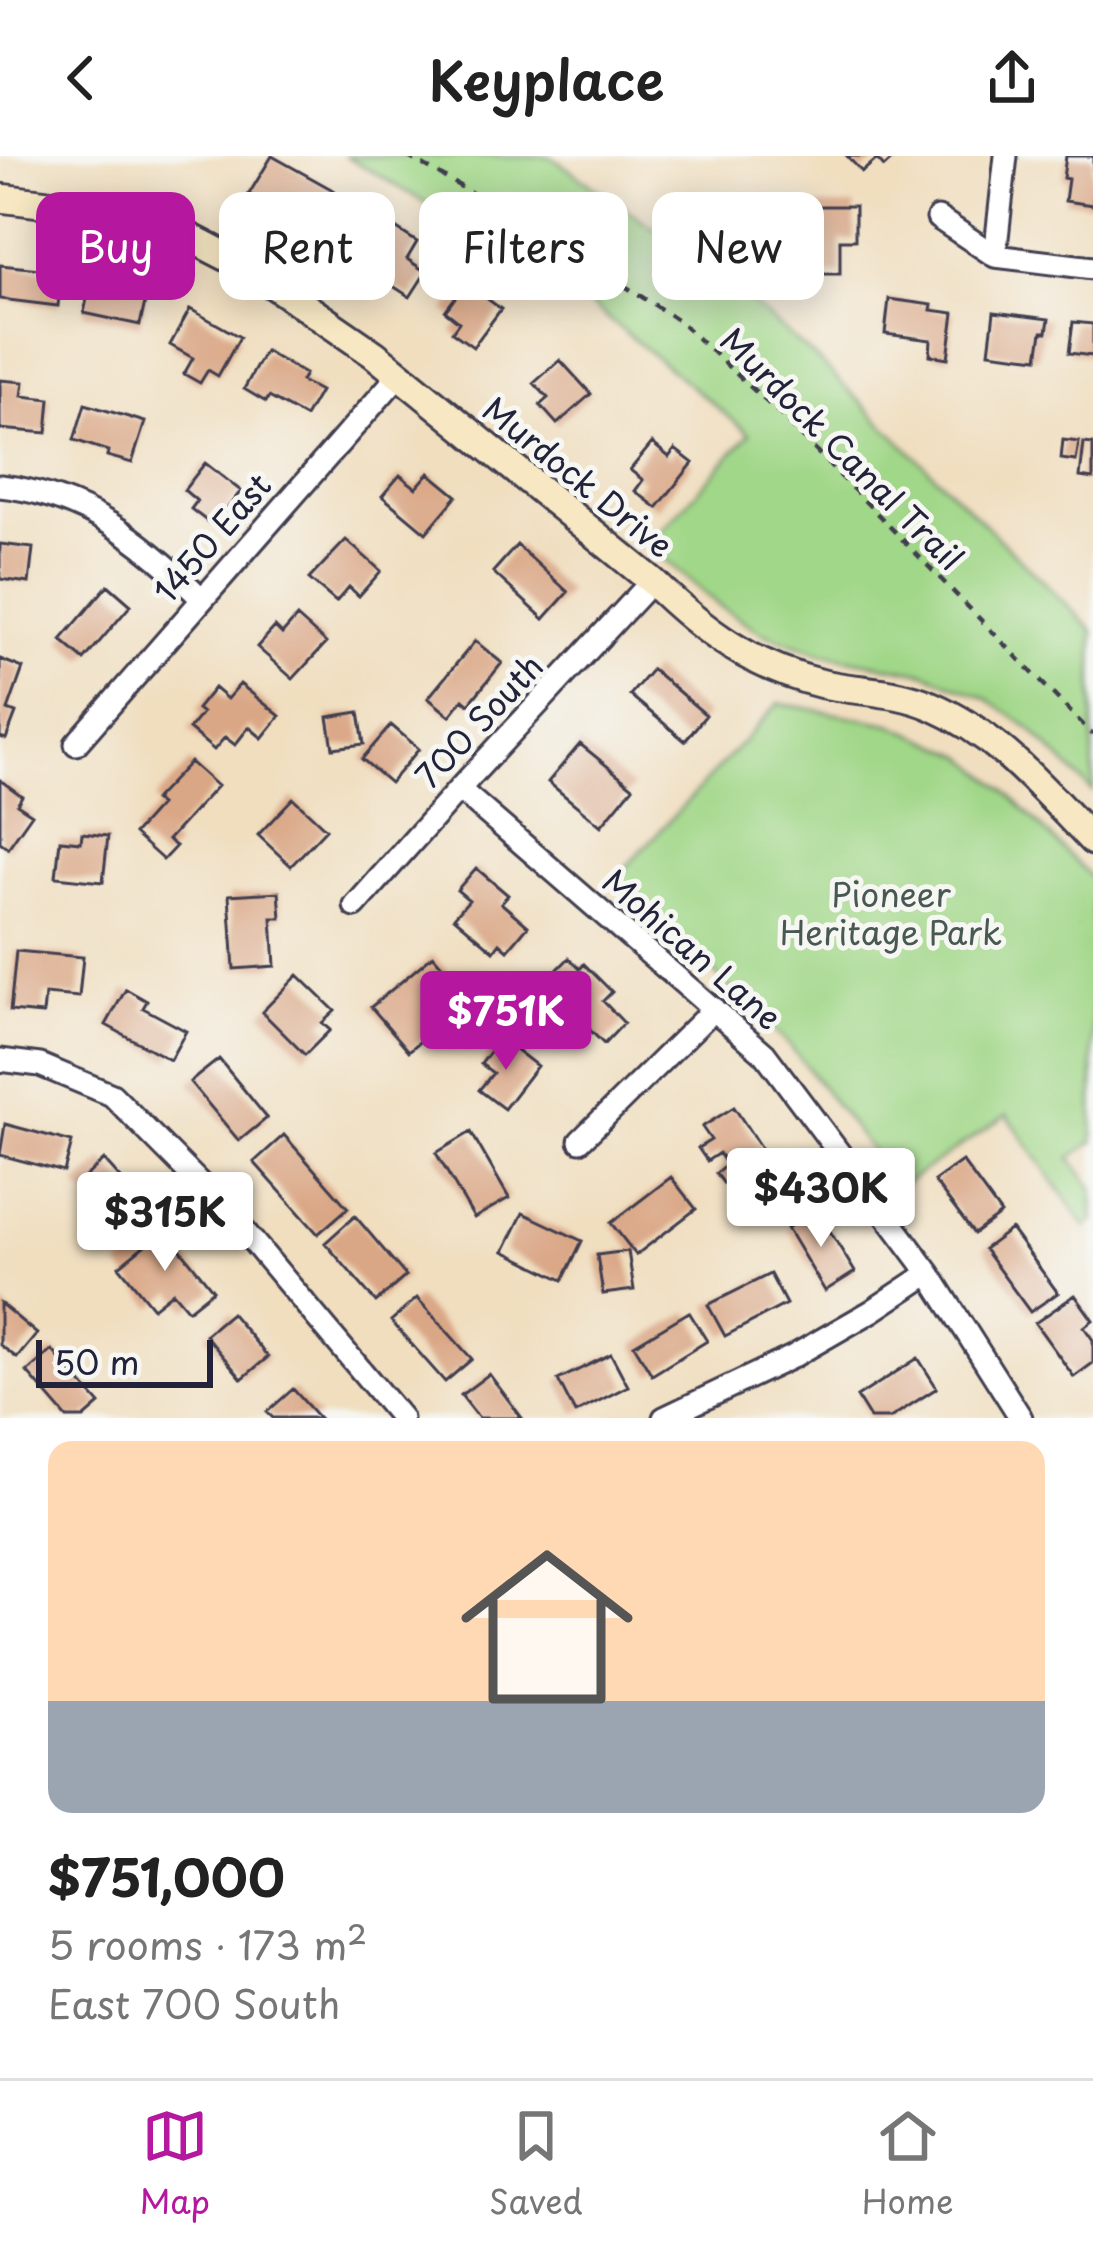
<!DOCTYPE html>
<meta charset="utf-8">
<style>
body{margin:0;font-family:"Playpen Sans",sans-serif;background:#f6f6f6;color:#222;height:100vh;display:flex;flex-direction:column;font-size:45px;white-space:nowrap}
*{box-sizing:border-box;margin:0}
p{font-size:39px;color:#767676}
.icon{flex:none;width:66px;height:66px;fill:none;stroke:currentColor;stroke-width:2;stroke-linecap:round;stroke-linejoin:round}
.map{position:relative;height:1262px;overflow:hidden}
.panel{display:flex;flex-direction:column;background:#fff;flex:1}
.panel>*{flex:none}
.top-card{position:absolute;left:36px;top:36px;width:1023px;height:108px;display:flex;gap:24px}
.scale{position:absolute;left:36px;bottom:30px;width:177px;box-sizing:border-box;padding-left:12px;border:6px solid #22223b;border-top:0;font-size:33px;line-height:42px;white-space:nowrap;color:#22223b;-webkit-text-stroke:9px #f6f6f2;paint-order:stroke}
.price{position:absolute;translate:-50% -102px;padding:0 27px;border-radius:12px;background:#fff;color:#222;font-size:39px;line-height:78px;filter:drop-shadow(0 3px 6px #0008)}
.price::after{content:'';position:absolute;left:50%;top:72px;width:36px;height:27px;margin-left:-18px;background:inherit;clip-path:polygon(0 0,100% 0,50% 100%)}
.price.on{background:#b5179e;color:#fff}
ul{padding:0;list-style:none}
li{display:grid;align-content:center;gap:24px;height:636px;padding:0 48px}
li span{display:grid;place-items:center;height:372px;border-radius:24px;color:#555}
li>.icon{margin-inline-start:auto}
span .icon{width:216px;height:216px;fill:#fffc;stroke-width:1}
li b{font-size:51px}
.tag{padding:0 42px;border-radius:24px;background:#fff;box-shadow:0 6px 30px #0003;font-size:42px;line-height:108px}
.tag.on{background:#b5179e;color:#fff}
header{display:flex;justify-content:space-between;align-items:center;height:156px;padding:0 48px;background:#fff;font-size:54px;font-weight:600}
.menu{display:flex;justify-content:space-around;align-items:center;height:168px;border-top:3px solid #e0e0e0;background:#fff;font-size:33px;color:#767676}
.menu a{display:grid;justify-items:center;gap:6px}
.menu .on{color:#b5179e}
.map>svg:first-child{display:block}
.green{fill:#a1d788;stroke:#627c62;stroke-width:3}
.building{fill:#daa786}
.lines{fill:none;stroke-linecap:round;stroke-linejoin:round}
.street-casing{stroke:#413e4f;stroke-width:27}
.secondary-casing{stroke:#413e4f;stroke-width:33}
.path{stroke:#413e4f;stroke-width:4.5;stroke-dasharray:9 9;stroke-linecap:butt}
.street{stroke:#fff;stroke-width:21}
.secondary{stroke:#f7e8c3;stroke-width:27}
.labels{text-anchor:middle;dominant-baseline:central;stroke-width:10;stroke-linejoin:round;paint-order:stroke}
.street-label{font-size:33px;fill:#22223b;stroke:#f6f6f2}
.park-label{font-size:33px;fill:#485852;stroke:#f6f6f2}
</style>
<header><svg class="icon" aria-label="back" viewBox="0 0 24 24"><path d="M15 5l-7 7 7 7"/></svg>Keyplace<svg class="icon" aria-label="share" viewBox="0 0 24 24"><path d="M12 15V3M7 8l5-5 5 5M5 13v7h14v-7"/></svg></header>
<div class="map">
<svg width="1093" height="1262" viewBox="0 0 1093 1262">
<rect width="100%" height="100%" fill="#f6f6f2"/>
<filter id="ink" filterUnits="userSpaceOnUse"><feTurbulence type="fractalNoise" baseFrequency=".00833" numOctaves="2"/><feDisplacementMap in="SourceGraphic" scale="24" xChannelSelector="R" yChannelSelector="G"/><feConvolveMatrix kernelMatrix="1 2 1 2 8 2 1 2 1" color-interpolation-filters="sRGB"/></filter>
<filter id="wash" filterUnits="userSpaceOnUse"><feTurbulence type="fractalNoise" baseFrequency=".004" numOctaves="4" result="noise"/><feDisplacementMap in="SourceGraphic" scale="48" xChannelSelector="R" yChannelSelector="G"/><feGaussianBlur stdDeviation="2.7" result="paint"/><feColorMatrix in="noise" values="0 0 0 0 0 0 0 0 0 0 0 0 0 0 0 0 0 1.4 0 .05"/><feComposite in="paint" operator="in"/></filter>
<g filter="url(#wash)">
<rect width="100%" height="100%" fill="#f0debf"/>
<path class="green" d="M 346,0 L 549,0 L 556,4 L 704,107 L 819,205 L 1093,475 L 1093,636 L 1028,571 L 986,542 L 925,517 L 822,498 L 763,477 L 719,450 L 648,389 L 750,278 L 573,134 Z
M 779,547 L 890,568 L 965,600 L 1004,633 L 1093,724 L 1093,986 L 1070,1002 L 1093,1032 L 1093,1066 L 1086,1071 L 1007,959 L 899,1031 L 791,891 L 616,722 Z"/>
<g id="blocks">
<path class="building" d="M 272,0 L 333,34 L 310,73 L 249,38 Z
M 847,0 L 896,0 L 884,11 L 877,3 L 862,16 Z
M 1066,0 L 1093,0 L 1093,49 L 1065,45 L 1068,23 L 1063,22 Z
M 785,50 L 855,50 L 855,84 L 840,84 L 840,118 L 802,118 L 802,79 L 785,79 Z
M 355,59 L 377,73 L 383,64 L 417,86 L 407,103 L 426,116 L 410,141 L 334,92 Z
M 746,85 L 775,85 L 776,119 L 747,119 Z
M 0,109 L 41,113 L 41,118 L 61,120 L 58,150 L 0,143 Z
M 121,122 L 149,128 L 140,169 L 84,157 L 91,124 L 119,130 Z
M 466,127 L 501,153 L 473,191 L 452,176 L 459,166 L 445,155 Z
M 889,143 L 932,149 L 931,154 L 954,157 L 948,202 L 930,199 L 931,184 L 885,178 Z
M 190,153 L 240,181 L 218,220 L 208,214 L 200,227 L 184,218 L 193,202 L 170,189 Z
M 994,156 L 1049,163 L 1047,176 L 1042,176 L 1038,202 L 989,196 Z
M 1073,166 L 1093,168 L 1093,200 L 1069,197 Z
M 265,195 L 305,218 L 301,225 L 320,235 L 305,261 L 269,241 L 266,246 L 244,233 Z
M 560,204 L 591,238 L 557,268 L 540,249 L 548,242 L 534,227 Z
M 0,224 L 24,226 L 22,240 L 50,243 L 47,277 L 0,273 Z
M 85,248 L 145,266 L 132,307 L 107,300 L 108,295 L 74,284 Z
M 1063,284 L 1079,286 L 1076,305 L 1061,303 Z
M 652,287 L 669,301 L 675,293 L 693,307 L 657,352 L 635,335 L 643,324 L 630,314 Z
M 1084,287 L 1093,288 L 1093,323 L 1080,321 Z
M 205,307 L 241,335 L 213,370 L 191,353 L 197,345 L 184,334 Z
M 429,317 L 457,340 L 426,377 L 382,340 L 400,319 L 416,332 Z
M 346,384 L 381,415 L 359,440 L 349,431 L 336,446 L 309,423 Z
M 0,388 L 33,392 L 29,427 L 0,423 Z
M 517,389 L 568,436 L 544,463 L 493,416 Z
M 108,429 L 131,449 L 84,504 L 61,484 Z
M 297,461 L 326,487 L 293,523 L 257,491 L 275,471 L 282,478 Z
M 475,485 L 502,507 L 469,548 L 463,543 L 450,560 L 428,542 Z
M 0,503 L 23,512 L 8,554 L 16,557 L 6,583 L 0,581 Z
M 652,513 L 706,559 L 685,585 L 630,539 Z
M 240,528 L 280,560 L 262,582 L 249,571 L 235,589 L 225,581 L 214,594 L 189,573 L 202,557 L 197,553 L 214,532 L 227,543 Z
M 359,556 L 364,588 L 333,592 L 328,561 Z
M 391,569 L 419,593 L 390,627 L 362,603 Z
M 580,588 L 633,631 L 601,670 L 548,626 Z
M 190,606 L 217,630 L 168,684 L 176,690 L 163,704 L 134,678 L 160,649 L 154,644 Z
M 0,624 L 22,640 L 17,648 L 32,658 L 8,692 L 0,686 Z
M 293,642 L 326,673 L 291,710 L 258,679 Z
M 82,677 L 108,680 L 103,726 L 56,721 L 60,684 L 81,686 Z
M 476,712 L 508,739 L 501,747 L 528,770 L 508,794 L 500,787 L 494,795 L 454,761 L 469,744 L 457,734 Z
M 279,736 L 281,762 L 272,762 L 275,810 L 234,813 L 229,739 Z
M 16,795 L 83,801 L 79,841 L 45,838 L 43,858 L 10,855 Z
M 433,799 L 458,828 L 450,836 L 458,845 L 428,870 L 432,875 L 409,895 L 371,851 Z
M 569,802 L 580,813 L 584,808 L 612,836 L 603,845 L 624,867 L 604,888 L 571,855 L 564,862 L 555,852 L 561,846 L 543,828 Z
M 298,819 L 335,855 L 322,867 L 330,874 L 305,899 L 262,856 Z
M 126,833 L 147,845 L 143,852 L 186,875 L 170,904 L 106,869 Z
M 501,882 L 537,910 L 504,953 L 479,934 L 493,917 L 481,908 Z
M 219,903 L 267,962 L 239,985 L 190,926 Z
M 734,951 L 766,1000 L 724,1028 L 716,1017 L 727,1009 L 719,997 L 707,1005 L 698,992 L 711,984 L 702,971 Z
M 5,968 L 72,986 L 64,1016 L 0,999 Z
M 471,976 L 509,1042 L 474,1062 L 436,997 Z
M 284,979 L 348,1052 L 318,1078 L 254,1006 Z
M 104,1004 L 147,1052 L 119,1077 L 76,1029 Z
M 962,1005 L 1001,1058 L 974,1078 L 934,1025 Z
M 671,1021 L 696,1053 L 636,1099 L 611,1067 Z
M 817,1054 L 855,1116 L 825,1135 L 787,1072 Z
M 523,1057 L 582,1085 L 563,1124 L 504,1095 Z
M 355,1060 L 406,1120 L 376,1146 L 325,1087 Z
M 1011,1073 L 1058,1137 L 1030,1156 L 984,1093 Z
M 156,1080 L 164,1090 L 172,1083 L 213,1134 L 188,1154 L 173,1136 L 153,1152 L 119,1110 Z
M 628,1095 L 634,1134 L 603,1138 L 597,1099 Z
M 770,1118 L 786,1148 L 725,1180 L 708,1149 Z
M 1075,1139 L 1093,1164 L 1084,1171 L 1093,1184 L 1093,1207 L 1074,1221 L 1035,1167 Z
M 417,1142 L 472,1203 L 445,1226 L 391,1165 Z
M 0,1147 L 37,1178 L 17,1202 L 0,1189 Z
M 689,1156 L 707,1185 L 652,1219 L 634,1189 Z
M 231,1157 L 268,1201 L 242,1223 L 205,1179 Z
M 52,1194 L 100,1248 L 84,1262 L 67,1262 L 27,1216 Z
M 611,1198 L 628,1230 L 575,1257 L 558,1224 Z
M 918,1202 L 937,1232 L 890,1262 L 870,1262 L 857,1241 Z
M 489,1218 L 522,1262 L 479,1262 L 461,1239 Z
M 293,1233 L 319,1262 L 273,1262 L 267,1256 Z"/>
</g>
</g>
<g filter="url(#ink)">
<use href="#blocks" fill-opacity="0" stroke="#413e4f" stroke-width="3"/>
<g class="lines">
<defs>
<path id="street" d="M 938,62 L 995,100 L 1093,112
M 995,100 L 1006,0
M 0,330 C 85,339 141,384 201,442
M 76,588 L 398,220
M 459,633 L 765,898 L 929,1117 L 1021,1262
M 355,750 L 459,633 L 652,425
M 0,904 L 40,909 L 112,939 L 230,1058 L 401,1262
M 580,985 L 714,853
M 664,1262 L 792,1201 L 872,1155 L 929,1117"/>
<path id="secondary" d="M 0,42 L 113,56 L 150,67 L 183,78 L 249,112 L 374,198 L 652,425 C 703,475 752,511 823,528 C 860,536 896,534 932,550 C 999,579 1043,634 1093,685"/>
</defs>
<use href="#street" class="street-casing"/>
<use href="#secondary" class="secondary-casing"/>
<path class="path" d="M 407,0 L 547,80 L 678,164 L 781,259 L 1093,579"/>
<use href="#street" class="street"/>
<use href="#secondary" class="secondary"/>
</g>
</g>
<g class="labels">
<g class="street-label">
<text transform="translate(843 292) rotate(45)">Murdock Canal Trail</text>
<text transform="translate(579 320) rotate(39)">Murdock Drive</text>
<text transform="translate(211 381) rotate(-49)">1450 East</text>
<text transform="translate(478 564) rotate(-47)">700 South</text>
<text transform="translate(693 792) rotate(41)">Mohican Lane</text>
</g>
<g class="park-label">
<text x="891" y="737">Pioneer<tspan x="891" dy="38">Heritage Park</tspan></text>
</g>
</g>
</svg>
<div class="scale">50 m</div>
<b class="price on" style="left:506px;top:917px">$751K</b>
<b class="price" style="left:821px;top:1094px">$430K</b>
<b class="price" style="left:165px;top:1118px">$315K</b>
<div class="top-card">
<a class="tag on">Buy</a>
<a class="tag">Rent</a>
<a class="tag">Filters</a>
<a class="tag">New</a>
</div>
</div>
<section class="panel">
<ul>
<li><span style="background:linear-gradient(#ffd9b3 70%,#9aa5b1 0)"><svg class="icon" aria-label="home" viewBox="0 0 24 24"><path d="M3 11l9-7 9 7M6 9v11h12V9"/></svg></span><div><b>$751,000</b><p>5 rooms · 173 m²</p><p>East 700 South</p></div></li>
</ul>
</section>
<nav class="menu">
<a class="on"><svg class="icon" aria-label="map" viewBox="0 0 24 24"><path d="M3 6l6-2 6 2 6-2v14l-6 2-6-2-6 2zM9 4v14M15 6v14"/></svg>Map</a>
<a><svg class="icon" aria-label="saved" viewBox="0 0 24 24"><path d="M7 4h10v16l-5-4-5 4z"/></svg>Saved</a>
<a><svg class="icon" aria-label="home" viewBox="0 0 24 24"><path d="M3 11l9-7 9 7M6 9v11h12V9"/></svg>Home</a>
</nav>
